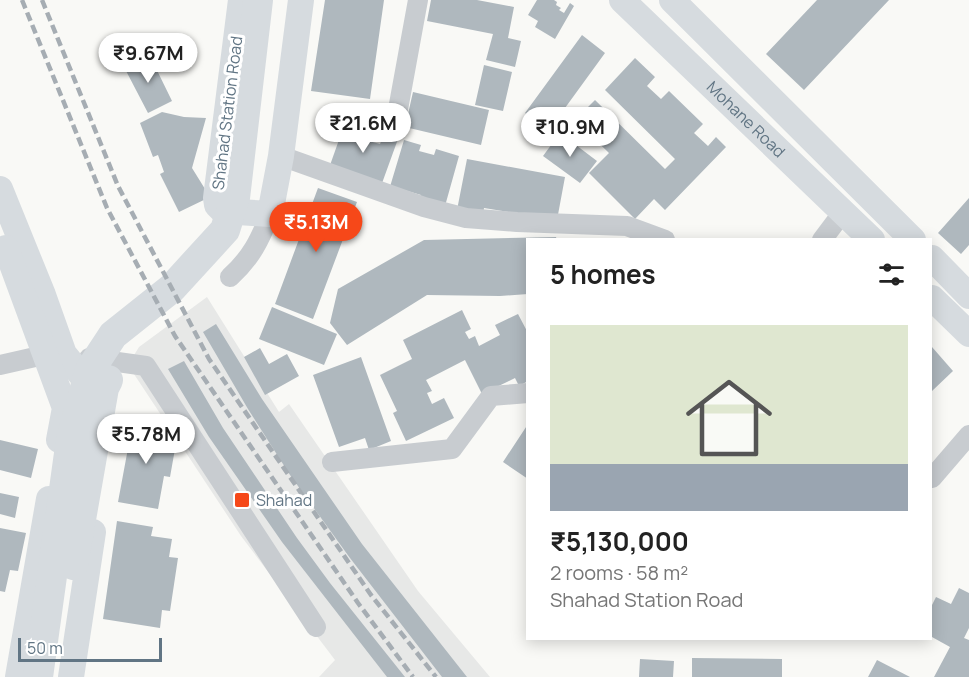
<!DOCTYPE html>
<meta charset="utf-8">
<style>
body{margin:0;font-family:Manrope,sans-serif;background:#f6f6f6;color:#222;height:100vh;display:flex;flex-direction:column;font-size:22px;white-space:nowrap}
*{box-sizing:border-box;margin:0}
p{font-size:20px;color:#767676}
.icon{flex:none;width:33px;height:33px;fill:none;stroke:currentColor;stroke-width:2;stroke-linecap:round;stroke-linejoin:round}
.map{position:relative;flex:1;overflow:hidden}
.side{position:absolute;left:526px;top:238px;width:406px;height:402px;display:flex;flex-direction:column;background:#fff;border-radius:0px;box-shadow:0 3px 15px #0003}
.side>*{flex:none}
.scale{position:absolute;left:18px;bottom:15px;width:144px;box-sizing:border-box;padding-left:6px;border:3px solid #617584;border-top:0;font-size:16px;line-height:21px;white-space:nowrap;color:#617584;-webkit-text-stroke:4px #fff;paint-order:stroke}
.price{position:absolute;translate:-50% -51px;padding:0 14px;border-radius:21px;background:#fff;color:#222;font-size:20px;line-height:39px;filter:drop-shadow(0 2px 3px #0008)}
.price::after{content:'';position:absolute;left:50%;top:36px;width:18px;height:14px;margin-left:-9px;background:inherit;clip-path:polygon(0 0,100% 0,50% 100%)}
.price.on{background:#f64819;color:#fff}
ul{padding:0;list-style:none}
li{display:grid;align-content:center;gap:12px;height:318px;padding:0 24px}
li span{display:grid;place-items:center;height:186px;border-radius:0px;color:#555}
li>.icon{margin-inline-start:auto}
span .icon{width:108px;height:108px;fill:#fffc;stroke-width:1}
li b{font-size:26px}
h2{display:flex;justify-content:space-between;align-items:center;height:72px;padding:0 24px;font-size:26px}
.map>svg:first-child{display:block}
.built{fill:#e7e8e7}
.building{fill:#afb8be}
.lines{fill:none;stroke-linecap:round;stroke-linejoin:round}
.minor{stroke:#c8ccd0;stroke-width:20}
.major{stroke:#d6dbdf;stroke-width:26}
.highway{stroke:#d6dbdf;stroke-width:30}
.rail{stroke:#a6adb3;stroke-width:4.5;stroke-dasharray:9 4.5;stroke-linecap:butt}
.poi-dot{fill:#f64819;stroke:#fff;stroke-width:2}
.labels{text-anchor:middle;dominant-baseline:central;stroke-width:6;stroke-linejoin:round;paint-order:stroke}
.street-label{font-size:16px;fill:#617584;stroke:#fff}
.poi-label{font-size:16px;fill:#617584;stroke:#fff;text-anchor:start}
</style>
<div class="map">
<svg width="969" height="677" viewBox="0 0 969 677">
<rect width="100%" height="100%" fill="#f9f9f6"/>
<path class="built" d="M 207,297 L 279,412 L 289,404 L 418,591 L 490,677 L 319,677 L 335,660 L 241,536 L 128,365 L 139,347 Z"/>
<path class="building" d="M 325,0 L 384,0 L 370,99 L 311,91 Z
M 431,0 L 477,0 L 514,7 L 508,38 L 521,41 L 515,67 L 486,60 L 493,34 L 427,21 Z
M 537,0 L 554,0 L 557,2 L 556,5 L 561,8 L 559,10 L 564,13 L 570,3 L 574,6 L 555,39 L 535,27 L 538,21 L 528,15 Z
M 817,0 L 889,0 L 804,90 L 766,54 Z
M 582,35 L 605,53 L 549,130 L 525,113 Z
M 149,54 L 172,101 L 148,113 L 124,67 Z
M 635,58 L 655,77 L 647,86 L 661,99 L 669,91 L 703,124 L 694,133 L 708,146 L 716,137 L 726,147 L 665,210 L 654,199 L 635,219 L 589,173 L 609,153 L 575,120 L 595,100 L 665,169 L 675,159 L 605,90 Z
M 484,65 L 512,72 L 503,111 L 475,105 Z
M 413,92 L 489,110 L 481,145 L 405,127 Z
M 162,112 L 184,117 L 206,118 L 192,168 L 210,197 L 179,212 L 160,174 L 164,172 L 158,155 L 153,157 L 140,123 Z
M 346,120 L 373,130 L 369,141 L 380,144 L 384,134 L 398,139 L 381,186 L 329,168 Z
M 560,133 L 597,161 L 580,183 L 543,156 Z
M 404,140 L 421,145 L 419,151 L 434,155 L 436,149 L 459,156 L 445,206 L 420,199 L 421,195 L 404,190 L 389,190 Z
M 467,159 L 565,177 L 557,220 L 484,208 L 483,215 L 457,210 Z
M 318,188 L 357,202 L 313,319 L 275,304 Z
M 969,198 L 969,245 L 961,254 L 938,233 Z
M 556,237 L 557,240 L 528,240 L 528,294 L 500,296 L 427,295 L 347,345 L 330,323 L 338,289 L 424,240 Z
M 272,307 L 337,334 L 324,365 L 259,339 Z
M 462,310 L 471,329 L 465,332 L 469,339 L 475,336 L 479,346 L 500,335 L 495,325 L 518,314 L 528,333 L 528,381 L 519,386 L 515,378 L 482,394 L 465,360 L 426,380 L 432,391 L 427,393 L 432,404 L 444,398 L 454,418 L 406,441 L 393,413 L 397,411 L 380,375 L 412,359 L 403,340 Z
M 216,324 L 262,399 L 362,544 L 467,677 L 442,677 L 350,558 L 290,475 L 248,409 L 203,332 Z
M 932,347 L 953,371 L 932,391 Z
M 260,348 L 269,364 L 287,354 L 299,376 L 265,395 L 244,357 Z
M 361,357 L 391,441 L 369,450 L 365,438 L 339,447 L 313,375 Z
M 184,361 L 223,428 L 297,538 L 330,583 L 405,677 L 387,677 L 282,542 L 209,437 L 168,369 Z
M 134,416 L 157,421 L 154,437 L 172,440 L 170,449 L 175,449 L 170,477 L 164,476 L 158,509 L 118,502 Z
M 528,424 L 528,479 L 503,462 Z
M 0,440 L 38,449 L 31,478 L 0,470 Z
M 0,493 L 19,497 L 15,518 L 0,514 Z
M 117,521 L 153,527 L 151,536 L 172,539 L 169,557 L 178,558 L 170,611 L 162,610 L 160,628 L 103,619 Z
M 0,528 L 26,533 L 18,571 L 10,570 L 5,592 L 0,591 Z
M 959,588 L 969,593 L 969,628 L 964,638 L 969,640 L 969,677 L 934,677 L 950,647 L 932,637 L 932,605 L 936,597 L 951,604 Z
M 692,658 L 782,659 L 782,677 L 692,677 Z
M 640,659 L 674,661 L 673,677 L 639,677 Z
M 877,660 L 910,677 L 868,677 Z"/>
<g class="lines">
<path class="minor" d="M 397,115 L 418,0
M 281,156 L 424,207 L 466,218 L 517,222 L 627,226 L 665,240
M 822,240 L 843,212
M 230,277 C 251,258 260,240 270,214
M 89,358 L 146,366 L 316,627
M 0,365 L 44,355 L 60,354
M 332,462 L 452,449 L 491,396 L 528,393
M 932,478 L 969,435"/>
<g class="major">
<path d="M 241,0 L 216,198 L 217,205 L 223,211 L 270,214 L 281,156 L 301,0"/>
<path id="s1" d="M 622,0 L 872,240"/>
<path d="M 672,0 L 913,240"/>
<path d="M 0,189 L 43,295 L 64,354 L 96,393"/>
<path d="M 6,248 L 65,408 L 59,440"/>
<path d="M 932,258 L 969,296"/>
<path d="M 932,298 L 969,334"/>
<path d="M 18,677 L 49,499"/>
<path d="M 71,677 L 93,532"/>
</g>
<path class="highway" d="M 73,565 L 104,388 L 108,380
M 38,677 L 71,439 L 90,370 L 113,335 L 172,288 L 225,230 L 235,198 L 258,0"/>
<path class="rail" d="M 22,0 L 107,208 L 175,336 L 358,603 L 413,677
M 42,0 L 118,186 L 209,359 L 371,595 L 436,677"/>
</g>
<rect class="poi-dot" x="234" y="492" width="16" height="16" rx="3"/>
<g class="labels">
<g class="street-label">
<text transform="translate(227 113) rotate(-83)">Shahad Station Road</text>
<text stroke="none"><textPath href="#s1" startOffset="172">Mohane Road</textPath></text>
</g>
<g class="poi-label">
<text x="256" y="500">Shahad</text>
</g>
</g>
</svg>
<div class="scale">50 m</div>
<b class="price" style="left:148px;top:84px">₹9.67M</b>
<b class="price" style="left:363px;top:154px">₹21.6M</b>
<b class="price" style="left:570px;top:158px">₹10.9M</b>
<b class="price on" style="left:316px;top:253px">₹5.13M</b>
<b class="price" style="left:146px;top:465px">₹5.78M</b>
<section class="side">
<h2>5 homes<svg class="icon" aria-label="filters" viewBox="0 0 24 24"><path d="M4 7h16M4 17h16"/><circle cx="9" cy="7" r="2"/><circle cx="15" cy="17" r="2"/></svg></h2>
<ul>
<li><span style="background:linear-gradient(#dfe7d0 75%,#9aa5b1 0)"><svg class="icon" aria-label="home" viewBox="0 0 24 24"><path d="M3 11l9-7 9 7M6 9v11h12V9"/></svg></span><div><b>₹5,130,000</b><p>2 rooms · 58 m²</p><p>Shahad Station Road</p></div></li>
</ul>
</section>
</div>
